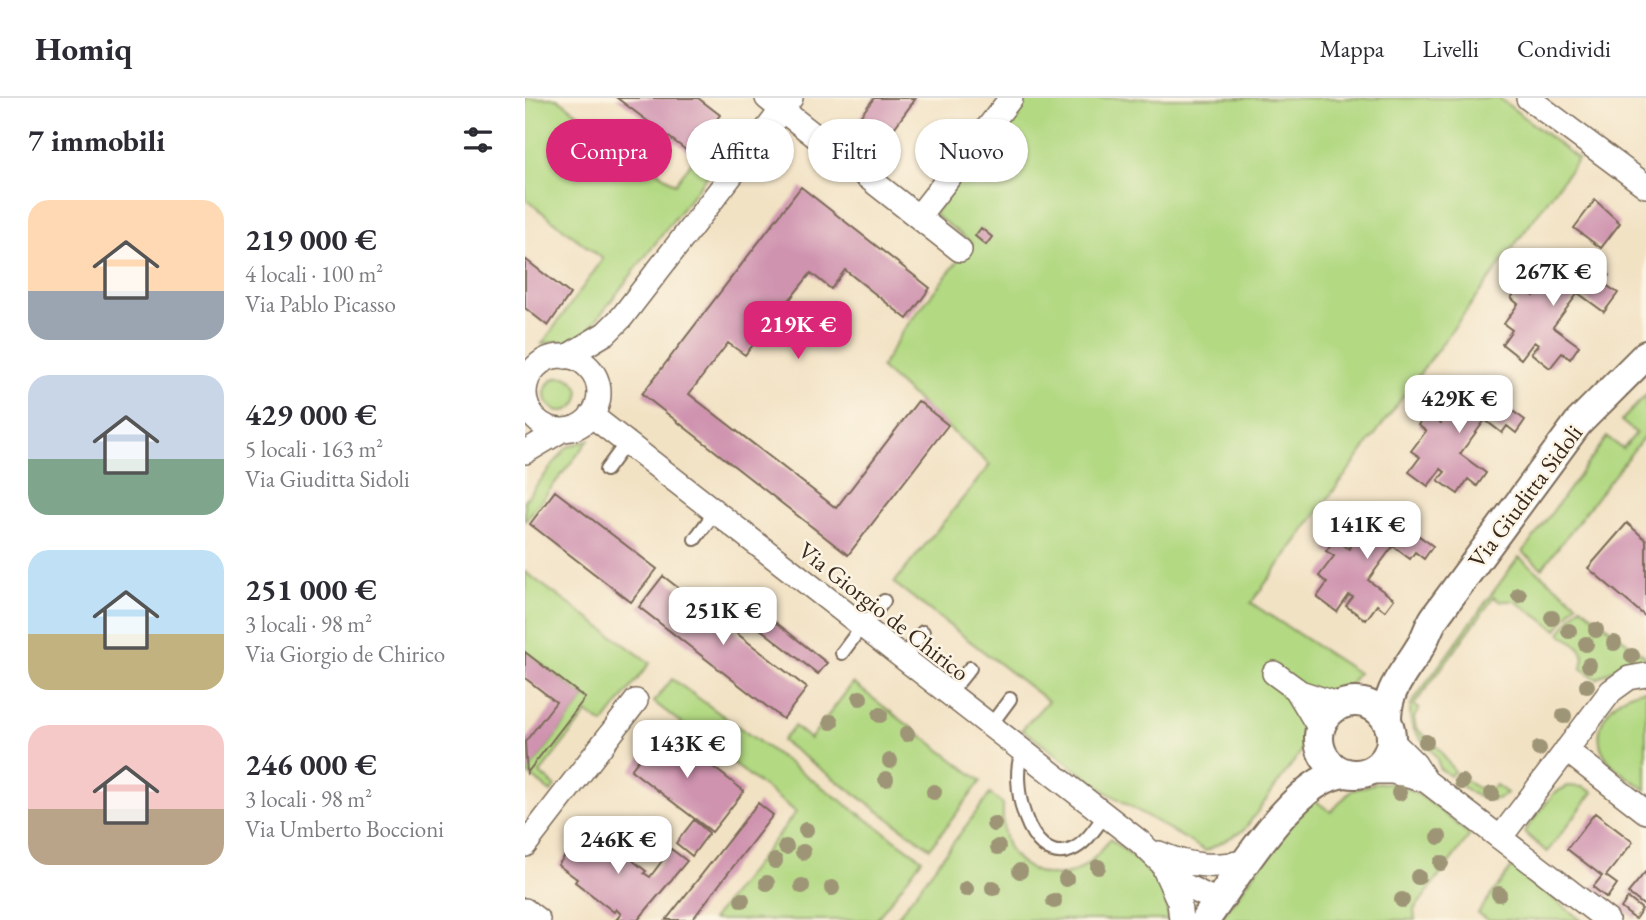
<!DOCTYPE html>
<html lang="it">
<meta charset="utf-8">
<style>
body{margin:0;font-family:"EB Garamond",serif;background:#f7f7f7;color:#2b2b33;height:100vh;display:flex;flex-direction:column;font-size:26px;white-space:nowrap}
*{box-sizing:border-box;margin:0}
p{font-size:23px;color:#7c7c81}
.icon{flex:none;width:38px;height:38px;fill:none;stroke:currentColor;stroke-width:2;stroke-linecap:round;stroke-linejoin:round}
.map{position:relative;flex:1;overflow:hidden}
.sheet{display:flex;flex-direction:column;background:#fff;width:525px}
.sheet>*{flex:none}
.top-card{position:absolute;left:21px;top:21px;width:665px;height:63px;display:flex;gap:14px}
.price{position:absolute;translate:-50% -60px;padding:0 16px;border-radius:14px;background:#fff;color:#222;font-size:23px;line-height:46px;filter:drop-shadow(0 2px 4px #0008)}
.price::after{content:'';position:absolute;left:50%;top:42px;width:21px;height:16px;margin-left:-10px;background:inherit;clip-path:polygon(0 0,100% 0,50% 100%)}
.price.active{background:#db2777;color:#fff}
ul{padding:0;list-style:none}
li{display:flex;align-items:center;gap:21px;height:175px;padding:0 28px}
li span{display:grid;place-items:center;flex:none;width:196px;height:140px;border-radius:21px;color:#555}
li>.icon{margin-inline-start:auto}
span .icon{width:84px;height:84px;fill:#fffc;stroke-width:1}
li b{font-size:30px}
h2{display:flex;justify-content:space-between;align-items:center;height:84px;padding:0 28px;font-size:30px}
.chip{padding:0 24px;border-radius:32px;background:#fff;box-shadow:0 2px 5px #0004;font-size:24px;line-height:63px}
.chip.active{background:#db2777;color:#fff}
header{display:flex;align-items:center;gap:42px;box-sizing:border-box;height:98px;padding:0 35px;background:#fff;border-bottom:2px solid #e1e1e2}
header strong{font-size:33px}
nav{display:flex;gap:38px;margin-inline-start:auto;font-size:24px}
main{display:flex;flex:1;min-height:0}
.map>svg:first-child{display:block}
.green{fill:#b3d983;stroke:#778250;stroke-width:2}
.building{fill:#cf93af}
.lines{fill:none;stroke-linecap:round;stroke-linejoin:round}
.service-casing{stroke:#7b6a58;stroke-width:16}
.minor-casing{stroke:#7b6a58;stroke-width:26}
.tertiary-casing{stroke:#7b6a58;stroke-width:32}
.service{stroke:#fff;stroke-width:12}
.minor{stroke:#fff;stroke-width:23}
.tertiary{stroke:#fff;stroke-width:28}
.tree{fill:#9e9576}
.labels{text-anchor:middle;dominant-baseline:central;stroke-width:5;stroke-linejoin:round;paint-order:stroke}
.street-label{font-size:24px;fill:#3b2a1e;stroke:#fcf5e5}
</style>
<header>
<strong>Homiq</strong>
<nav><a>Mappa</a><a>Livelli</a><a>Condividi</a></nav>
</header>
<main>
<section class="sheet">
<h2>7 immobili<svg class="icon" aria-label="filters" viewBox="0 0 24 24"><path d="M4 7h16M4 17h16"/><circle cx="9" cy="7" r="2"/><circle cx="15" cy="17" r="2"/></svg></h2>
<ul>
<li><span style="background:linear-gradient(#ffd9b3 65%,#9aa5b1 0)"><svg class="icon" aria-label="home" viewBox="0 0 24 24"><path d="M3 11l9-7 9 7M6 9v11h12V9"/></svg></span><div><b>219 000 €</b><p>4 locali · 100 m²</p><p>Via Pablo Picasso</p></div></li>
<li><span style="background:linear-gradient(#c9d6e8 60%,#7fa58c 0)"><svg class="icon" aria-label="home" viewBox="0 0 24 24"><path d="M3 11l9-7 9 7M6 9v11h12V9"/></svg></span><div><b>429 000 €</b><p>5 locali · 163 m²</p><p>Via Giuditta Sidoli</p></div></li>
<li><span style="background:linear-gradient(#bfe0f5 60%,#c2b280 0)"><svg class="icon" aria-label="home" viewBox="0 0 24 24"><path d="M3 11l9-7 9 7M6 9v11h12V9"/></svg></span><div><b>251 000 €</b><p>3 locali · 98 m²</p><p>Via Giorgio de Chirico</p></div></li>
<li><span style="background:linear-gradient(#f6c9c9 60%,#b9a48a 0)"><svg class="icon" aria-label="home" viewBox="0 0 24 24"><path d="M3 11l9-7 9 7M6 9v11h12V9"/></svg></span><div><b>246 000 €</b><p>3 locali · 98 m²</p><p>Via Umberto Boccioni</p></div></li>
</ul>
</section>
<div class="map">
<svg width="1121" height="822" viewBox="0 0 1121 822">
<rect width="100%" height="100%" fill="#fcf5e5"/>
<filter id="ink" filterUnits="userSpaceOnUse"><feTurbulence type="fractalNoise" baseFrequency=".0143" numOctaves="2"/><feDisplacementMap in="SourceGraphic" scale="14" xChannelSelector="R" yChannelSelector="G"/><feConvolveMatrix kernelMatrix="1 2 1 2 8 2 1 2 1" color-interpolation-filters="sRGB"/></filter>
<filter id="wash" filterUnits="userSpaceOnUse"><feTurbulence type="fractalNoise" baseFrequency=".00686" numOctaves="4" result="noise"/><feDisplacementMap in="SourceGraphic" scale="28" xChannelSelector="R" yChannelSelector="G"/><feGaussianBlur stdDeviation="1.57" result="paint"/><feColorMatrix in="noise" values="0 0 0 0 0 0 0 0 0 0 0 0 0 0 0 0 0 1.4 0 .05"/><feComposite in="paint" operator="in"/></filter>
<g filter="url(#wash)">
<rect width="100%" height="100%" fill="#f2e2c4"/>
<path class="green" d="M 0,0 L 32,0 L 150,86 L 193,29 L 209,43 L 53,246 L 35,243 L 17,246 L 78,161 L 0,101 Z
M 499,0 L 974,0 L 1053,61 L 726,505 L 833,575 L 719,732 L 681,753 L 583,695 L 497,631 L 523,603 L 369,485 L 465,367 L 356,270 L 377,234 L 447,145 L 409,116 Z
M20 296a17 17 0 1 1 34 0a17 17 0 1 1-34 0Z
M 1121,297 L 1121,336 L 1017,470 L 998,454 L 1082,339 L 1098,351 L 1111,335 L 1096,323 Z
M 64,342 L 0,423 L 0,402 L 42,349 Z
M 994,459 L 1052,505 L 1032,532 L 990,503 L 974,503 L 969,499 L 889,607 L 894,611 L 889,620 L 891,630 L 913,650 L 929,673 L 925,678 L 914,670 C 913,646 879,641 886,606 Z
M 0,474 L 125,565 L 78,626 L 62,615 L 15,675 L 30,688 L 26,694 L 2,675 L 60,600 L 0,554 Z
M 1056,508 L 1121,559 L 1121,561 L 1092,569 L 1072,581 L 1056,570 C 1066,553 1048,544 1035,535 Z
M 147,581 L 397,761 L 351,822 L 187,822 L 271,714 L 129,604 Z
M 328,585 L 456,683 L 405,750 L 257,643 L 269,628 L 285,641 Z
M 1121,592 L 1121,692 C 1108,682 1087,671 1079,656 C 1063,627 1092,593 1121,592 Z
M 932,675 C 945,685 956,698 971,687 L 982,695 C 962,712 945,694 928,681 Z
M 851,685 C 888,682 918,716 945,737 L 889,812 L 890,822 L 695,822 L 785,699 L 806,714 L 826,693 Z
M 1043,688 L 1058,689 L 1068,694 L 1022,754 L 999,734 L 1029,695 Z
M 465,696 L 478,706 C 478,717 477,729 480,739 C 486,768 522,785 549,774 C 565,767 575,754 585,741 C 613,763 643,782 643,822 L 370,822 Z
M 987,769 L 1056,822 L 963,822 L 953,815 Z"/>
<g id="blocks">
<path class="building" d="M 92,0 L 173,0 L 195,17 L 165,55 Z
M 349,0 L 391,0 L 359,44 L 331,24 Z
M 276,89 L 405,190 L 382,221 L 320,172 L 306,191 L 286,175 L 220,257 L 203,245 L 164,296 L 311,410 L 393,303 L 423,327 L 323,457 L 117,296 Z
M 1070,102 L 1095,125 L 1076,150 L 1049,130 Z
M 456,130 L 467,139 L 461,147 L 450,138 Z
M 1054,155 L 1067,164 L 1054,182 L 1058,185 L 1071,167 L 1084,177 L 1078,185 L 1093,195 L 1079,214 L 1053,195 L 1028,229 L 1054,248 L 1045,261 L 1037,255 L 1025,270 L 1006,255 L 1013,247 L 1009,244 L 996,261 L 977,246 L 987,232 L 979,226 L 993,206 L 986,200 L 995,188 L 1009,198 L 1011,194 L 997,184 L 1006,172 L 1015,179 L 1029,159 L 1038,165 L 1042,159 L 1048,163 Z
M 0,161 L 45,196 L 23,228 L 0,210 Z
M 961,281 L 974,291 L 961,309 L 965,312 L 972,302 L 1000,322 L 991,335 L 982,328 L 977,335 L 960,322 L 935,356 L 961,375 L 952,388 L 943,381 L 933,396 L 913,382 L 920,374 L 916,371 L 903,388 L 884,374 L 895,359 L 886,353 L 901,333 L 893,327 L 902,315 L 916,325 L 918,321 L 905,311 L 913,299 L 922,305 L 936,285 L 945,292 L 949,286 L 955,290 Z
M 30,393 L 132,471 L 106,504 L 5,426 Z
M 869,407 L 882,416 L 869,434 L 873,438 L 880,428 L 908,448 L 899,461 L 890,454 L 885,461 L 868,448 L 843,482 L 869,501 L 860,513 L 852,507 L 841,522 L 821,508 L 828,499 L 824,497 L 812,514 L 792,499 L 802,485 L 794,478 L 809,458 L 801,453 L 810,441 L 824,451 L 826,447 L 813,437 L 821,425 L 830,431 L 844,411 L 853,417 L 857,411 L 863,416 Z
M 1102,425 L 1121,442 L 1121,519 L 1063,470 Z
M 138,478 L 282,590 L 258,621 L 114,509 Z
M 220,500 L 302,565 L 293,576 L 211,512 Z
M 0,554 L 60,600 L 2,675 L 0,644 L 31,604 L 0,580 Z
M 138,630 L 219,693 L 187,734 L 106,672 Z
M 233,705 L 248,717 L 183,801 L 167,822 L 141,822 Z
M 1070,715 L 1108,744 L 1081,778 L 1092,786 L 1082,800 L 1068,789 L 1077,778 L 1042,751 Z
M 169,722 L 184,735 L 167,758 L 151,745 Z
M 61,730 L 81,745 L 83,743 L 121,773 L 119,775 L 125,779 L 146,751 L 162,763 L 113,822 L 91,822 L 96,816 L 91,811 L 89,814 L 50,784 L 52,781 L 33,767 Z
M 1121,773 L 1121,809 L 1103,795 Z
M 1103,800 L 1117,811 L 1110,821 L 1096,810 Z"/>
</g>
</g>
<g filter="url(#ink)">
<use href="#blocks" fill-opacity="0" stroke="#7b6a58" stroke-width="2"/>
<g class="lines">
<defs>
<path id="service" d="M 81,372 L 101,345
M 170,441 L 190,414
M 338,529 L 359,503
M 317,555 L 337,528
M 378,560 L 398,534
M 424,596 L 445,570
M 465,628 L 485,601
M 498,653 C 483,680 503,769 546,752 C 561,746 571,729 580,717"/>
<path id="minor" d="M 242,0 L 435,152
M 1003,0 L 1121,88
M 393,119 L 486,0
M0 295a37 37 0 1 1 74 0a37 37 0 1 1-74 0Z
M 41,259 L 81,235 L 97,219 L 266,0
M 66,317 L 615,744 L 659,787 L 694,804
M 0,354 L 37,332
M 749,575 L 775,594 L 815,607
M 771,591 L 795,631
M 866,642 L 890,666 L 901,683 L 1082,822
M 1041,652 L 1121,714
M 841,674 L 867,674 L 901,683
M 975,740 L 1086,593 L 1104,580 L 1121,577
M 0,747 L 111,603
M 634,755 C 665,769 690,770 724,763
M 640,773 L 654,804 L 656,822
M 0,812 L 13,822"/>
<path id="tertiary" d="M794 640a36 36 0 1 1 72 0a36 36 0 1 1-72 0Z
M 862,624 C 861,591 879,576 895,549 C 901,540 903,529 910,519 L 1053,325 L 1121,257
M 680,822 C 710,782 771,676 822,675"/>
</defs>
<use href="#service" class="service-casing"/>
<use href="#minor" class="minor-casing"/>
<use href="#tertiary" class="tertiary-casing"/>
<use href="#service" class="service"/>
<use href="#minor" class="minor"/>
<use href="#tertiary" class="tertiary"/>
</g>
<g class="tree">
<circle cx="994" cy="497" r="8"/>
<circle cx="1027" cy="520" r="8"/>
<circle cx="1071" cy="532" r="8"/>
<circle cx="1044" cy="533" r="8"/>
<circle cx="1089" cy="545" r="8"/>
<circle cx="1061" cy="546" r="8"/>
<circle cx="1107" cy="558" r="8"/>
<circle cx="1064" cy="567" r="8"/>
<circle cx="1062" cy="588" r="8"/>
<circle cx="335" cy="600" r="8"/>
<circle cx="355" cy="617" r="8"/>
<circle cx="1039" cy="618" r="8"/>
<circle cx="306" cy="624" r="8"/>
<circle cx="382" cy="636" r="8"/>
<circle cx="901" cy="644" r="8"/>
<circle cx="1014" cy="651" r="8"/>
<circle cx="365" cy="663" r="8"/>
<circle cx="361" cy="681" r="8"/>
<circle cx="937" cy="684" r="8"/>
<circle cx="409" cy="694" r="8"/>
<circle cx="874" cy="695" r="8"/>
<circle cx="967" cy="696" r="8"/>
<circle cx="469" cy="726" r="8"/>
<circle cx="281" cy="732" r="8"/>
<circle cx="914" cy="739" r="8"/>
<circle cx="261" cy="749" r="8"/>
<circle cx="473" cy="749" r="8"/>
<circle cx="278" cy="754" r="8"/>
<circle cx="250" cy="763" r="8"/>
<circle cx="916" cy="765" r="8"/>
<circle cx="573" cy="769" r="8"/>
<circle cx="495" cy="773" r="8"/>
<circle cx="893" cy="779" r="8"/>
<circle cx="541" cy="781" r="8"/>
<circle cx="242" cy="785" r="8"/>
<circle cx="277" cy="788" r="8"/>
<circle cx="307" cy="790" r="8"/>
<circle cx="468" cy="790" r="8"/>
<circle cx="441" cy="791" r="8"/>
<circle cx="974" cy="796" r="8"/>
<circle cx="217" cy="802" r="8"/>
<circle cx="877" cy="802" r="8"/>
<circle cx="529" cy="803" r="8"/>
</g>
</g>
<g class="labels">
<g class="street-label">
<text transform="translate(1000 398) rotate(-53)">Via Giuditta Sidoli</text>
<text transform="translate(359 513) rotate(38)">Via Giorgio de Chirico</text>
</g>
</g>
</svg>
<b class="price" style="left:1028px;top:210px">267K €</b>
<b class="price active" style="left:273px;top:263px">219K €</b>
<b class="price" style="left:934px;top:337px">429K €</b>
<b class="price" style="left:842px;top:463px">141K €</b>
<b class="price" style="left:198px;top:549px">251K €</b>
<b class="price" style="left:162px;top:682px">143K €</b>
<b class="price" style="left:93px;top:778px">246K €</b>
<div class="top-card">
<a class="chip active">Compra</a>
<a class="chip">Affitta</a>
<a class="chip">Filtri</a>
<a class="chip">Nuovo</a>
</div>
</div>
</main>
